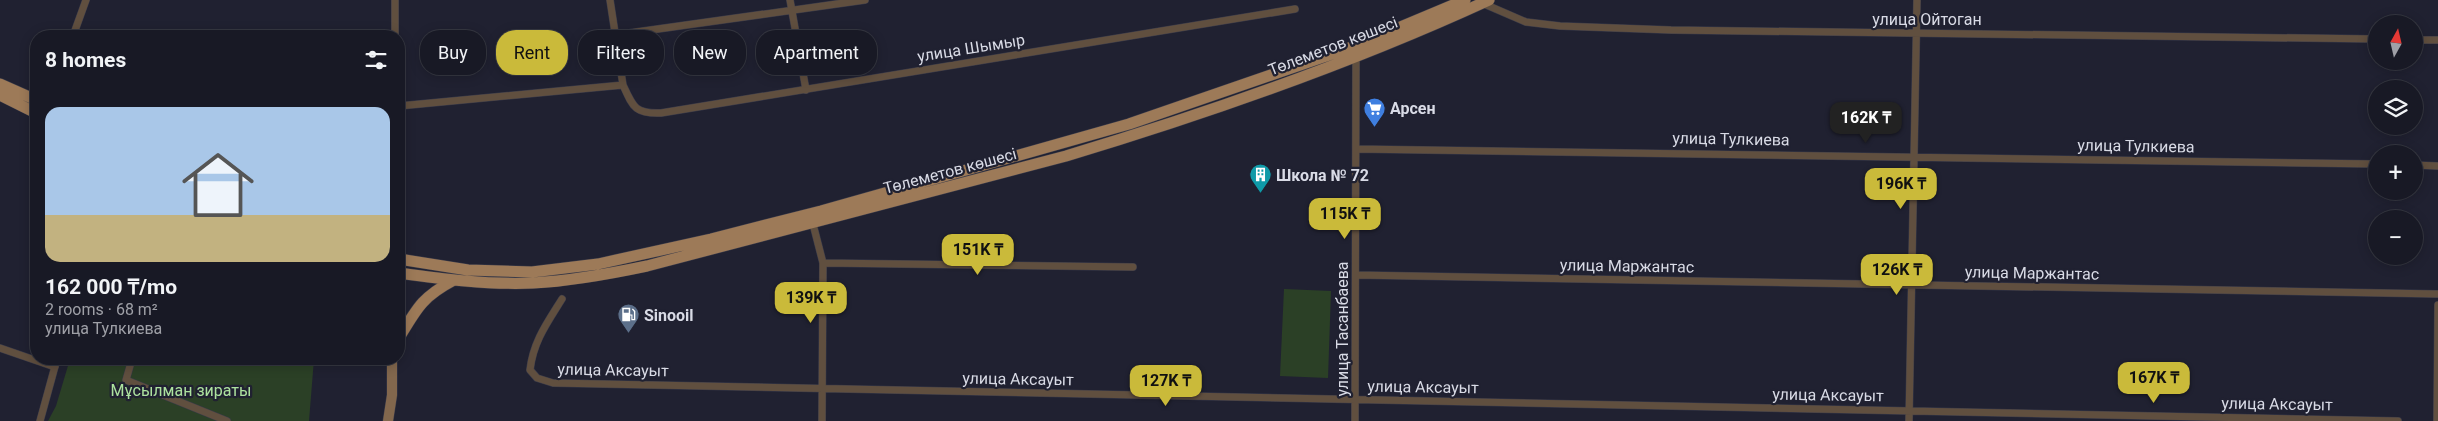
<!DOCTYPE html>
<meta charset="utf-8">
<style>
body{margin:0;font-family:Roboto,sans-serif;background:#21222d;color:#f1f3f6;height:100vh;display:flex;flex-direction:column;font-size:19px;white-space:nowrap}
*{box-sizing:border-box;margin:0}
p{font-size:16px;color:#9fa0a7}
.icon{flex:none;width:28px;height:28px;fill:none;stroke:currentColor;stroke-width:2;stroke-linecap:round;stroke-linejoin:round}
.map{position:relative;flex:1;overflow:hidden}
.side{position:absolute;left:30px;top:30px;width:375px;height:335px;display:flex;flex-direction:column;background:#181925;border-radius:20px;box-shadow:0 2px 12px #0003,0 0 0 1px #363842}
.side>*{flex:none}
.top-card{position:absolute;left:420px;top:30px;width:475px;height:45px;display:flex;gap:10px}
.needle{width:32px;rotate:8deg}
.buttons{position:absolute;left:2368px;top:15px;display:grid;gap:10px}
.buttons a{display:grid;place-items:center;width:55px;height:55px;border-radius:50%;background:#181925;box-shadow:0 2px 12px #0003,0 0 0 1px #363842;font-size:25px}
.price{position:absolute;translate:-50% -42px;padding:0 11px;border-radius:10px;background:#caba3a;color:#111;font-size:16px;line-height:32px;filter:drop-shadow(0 1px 2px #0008)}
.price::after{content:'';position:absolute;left:50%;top:30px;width:15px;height:11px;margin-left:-8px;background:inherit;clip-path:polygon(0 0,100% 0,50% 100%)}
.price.selected{background:#222;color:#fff}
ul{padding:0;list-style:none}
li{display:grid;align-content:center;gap:10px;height:265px;padding:0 15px}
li+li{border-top:1px solid #363842}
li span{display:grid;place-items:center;height:155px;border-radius:15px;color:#555}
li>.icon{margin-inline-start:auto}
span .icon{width:90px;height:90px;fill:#fffc;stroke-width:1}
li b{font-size:21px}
h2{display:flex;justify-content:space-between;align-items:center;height:60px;padding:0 15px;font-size:21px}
.pill{padding:0 18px;border-radius:20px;background:#181925;box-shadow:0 2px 12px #0003,0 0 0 1px #363842;font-size:18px;line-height:45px}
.pill.selected{background:#caba3a;color:#111}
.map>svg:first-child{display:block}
.green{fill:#2b4026}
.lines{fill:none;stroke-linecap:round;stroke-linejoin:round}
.street-casing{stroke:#3a3b4a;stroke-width:8}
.secondary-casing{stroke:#3a3b4a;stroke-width:11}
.primary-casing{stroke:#3a3b4a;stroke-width:12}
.street{stroke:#604f3f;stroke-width:7}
.secondary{stroke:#82674d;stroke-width:10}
.primary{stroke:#9d7a58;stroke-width:11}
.labels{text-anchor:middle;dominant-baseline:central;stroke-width:4.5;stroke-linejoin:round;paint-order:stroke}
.street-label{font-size:16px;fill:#d9dbe6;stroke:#202131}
.poi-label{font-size:16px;font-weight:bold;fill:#d9dbe6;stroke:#202131;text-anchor:start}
.park-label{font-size:16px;fill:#ade29f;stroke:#202131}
</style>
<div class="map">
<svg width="2438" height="421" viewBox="0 0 2438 421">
<rect width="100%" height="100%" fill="#202131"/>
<path class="green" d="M 1284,289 L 1331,291 L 1328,378 L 1280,376 Z
M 70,359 L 314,359 L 309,421 L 48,421 L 56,406 Z"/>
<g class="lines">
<defs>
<path id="street" d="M 395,0 L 395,36
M 610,0 L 623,85
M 790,0 L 806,90
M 1482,3 L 1526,22 L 1560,26 L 1671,30 L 2376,39
M 615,35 L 865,0
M 73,36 L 86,0
M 2414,40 L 2438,40
M 399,106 L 623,85 C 633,107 635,114 661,113 L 1295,9
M 1356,149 L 2376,164
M 2414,165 L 2438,166
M 813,224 L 823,263 L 822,421
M 823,263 L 1133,267
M 1356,275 L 2438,294
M 562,299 C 547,323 533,342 530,370 L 537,378 L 553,383 L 2398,421
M 0,348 L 55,367
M 132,359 L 126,380 L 227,421
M 40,421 L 57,359
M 1355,421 L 1356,58
M 1909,421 L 1917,0
M 2437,421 L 2438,305"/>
<path id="secondary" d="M 388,421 L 392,395 L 392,359"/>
<path id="primary" d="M 0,84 L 36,100
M 0,95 L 36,113
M 399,259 L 468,270 L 532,272 L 598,264 L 711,239 L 821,211 L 1129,124 L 1355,46 L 1465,0
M 399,273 C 443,279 488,285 533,283 C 571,281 609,274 647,266 L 1066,156 C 1209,113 1352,63 1489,0
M 399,338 C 417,308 422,297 454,280"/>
</defs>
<use href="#street" class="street-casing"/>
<use href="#secondary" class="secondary-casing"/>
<use href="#primary" class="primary-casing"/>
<use href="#street" class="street"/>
<use href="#secondary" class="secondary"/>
<use href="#primary" class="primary"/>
</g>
<defs>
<symbol id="supermarket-pin" viewBox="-11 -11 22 30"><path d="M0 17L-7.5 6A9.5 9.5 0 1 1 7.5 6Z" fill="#3f7fe0" stroke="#202131"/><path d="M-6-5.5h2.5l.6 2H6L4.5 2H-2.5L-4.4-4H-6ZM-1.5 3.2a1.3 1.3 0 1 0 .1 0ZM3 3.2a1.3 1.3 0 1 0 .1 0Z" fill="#fff"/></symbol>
<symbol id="building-pin" viewBox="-11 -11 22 30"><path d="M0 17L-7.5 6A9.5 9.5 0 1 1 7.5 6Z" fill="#0f9aa8" stroke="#202131"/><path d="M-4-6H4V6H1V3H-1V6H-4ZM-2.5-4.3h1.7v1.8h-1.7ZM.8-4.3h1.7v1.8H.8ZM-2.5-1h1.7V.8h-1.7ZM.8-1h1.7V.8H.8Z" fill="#fff"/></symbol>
<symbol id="fuel-pin" viewBox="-11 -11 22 30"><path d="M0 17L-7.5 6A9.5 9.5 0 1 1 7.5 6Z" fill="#5c6f8a" stroke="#202131"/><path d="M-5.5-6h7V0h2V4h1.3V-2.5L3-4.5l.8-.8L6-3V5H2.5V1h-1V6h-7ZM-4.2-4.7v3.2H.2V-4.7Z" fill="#fff"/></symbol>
</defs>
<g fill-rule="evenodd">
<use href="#supermarket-pin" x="1362" y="96" width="25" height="34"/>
<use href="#building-pin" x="1248" y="162" width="25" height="34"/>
<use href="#fuel-pin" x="616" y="302" width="25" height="34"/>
</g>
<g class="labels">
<g class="street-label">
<text x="1927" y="19">улица Ойтоган</text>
<text transform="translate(1333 46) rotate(-21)">Төлеметов көшесі</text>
<text transform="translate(971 48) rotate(-9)">улица Шымыр</text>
<text transform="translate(1731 139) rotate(1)">улица Тулкиева</text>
<text transform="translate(2136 146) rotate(1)">улица Тулкиева</text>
<text transform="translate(950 171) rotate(-15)">Төлеметов көшесі</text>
<text transform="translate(1627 266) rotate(1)">улица Маржантас</text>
<text transform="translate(2032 273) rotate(1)">улица Маржантас</text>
<text transform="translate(1342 329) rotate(-90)">улица Тасанбаева</text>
<text transform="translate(613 370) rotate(1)">улица Аксауыт</text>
<text transform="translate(1018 379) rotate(1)">улица Аксауыт</text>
<text transform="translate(1423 387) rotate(1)">улица Аксауыт</text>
<text transform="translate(1828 395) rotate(1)">улица Аксауыт</text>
<text transform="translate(2277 404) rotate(1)">улица Аксауыт</text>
</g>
<g class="poi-label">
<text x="1390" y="108">Арсен</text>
<text x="1276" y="175">Школа № 72</text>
<text x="644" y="315">Sinooil</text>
</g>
<g class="park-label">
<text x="181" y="390">Мұсылман зираты</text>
</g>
</g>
</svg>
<div class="buttons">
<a><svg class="needle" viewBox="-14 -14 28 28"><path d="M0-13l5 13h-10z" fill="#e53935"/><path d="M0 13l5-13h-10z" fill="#9fa0a7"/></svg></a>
<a><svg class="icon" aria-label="layers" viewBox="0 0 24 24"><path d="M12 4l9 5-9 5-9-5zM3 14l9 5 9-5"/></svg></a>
<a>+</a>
<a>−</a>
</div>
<b class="price selected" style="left:1866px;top:144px">162K ₸</b>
<b class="price" style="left:1901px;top:210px">196K ₸</b>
<b class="price" style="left:1345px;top:240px">115K ₸</b>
<b class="price" style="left:978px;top:276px">151K ₸</b>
<b class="price" style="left:1897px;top:296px">126K ₸</b>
<b class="price" style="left:811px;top:324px">139K ₸</b>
<b class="price" style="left:2154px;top:404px">167K ₸</b>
<b class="price" style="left:1166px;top:407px">127K ₸</b>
<div class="top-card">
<a class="pill">Buy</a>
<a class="pill selected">Rent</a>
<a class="pill">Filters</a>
<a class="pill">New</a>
<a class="pill">Apartment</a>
</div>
<section class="side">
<h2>8 homes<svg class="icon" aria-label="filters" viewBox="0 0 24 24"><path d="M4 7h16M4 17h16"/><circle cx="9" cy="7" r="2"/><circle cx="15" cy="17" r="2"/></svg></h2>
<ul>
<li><span style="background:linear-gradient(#a9c7e8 70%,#c2b280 0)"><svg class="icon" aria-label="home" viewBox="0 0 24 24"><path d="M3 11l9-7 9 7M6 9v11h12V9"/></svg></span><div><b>162 000 ₸/mo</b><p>2 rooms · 68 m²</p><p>улица Тулкиева</p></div></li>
</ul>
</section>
</div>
